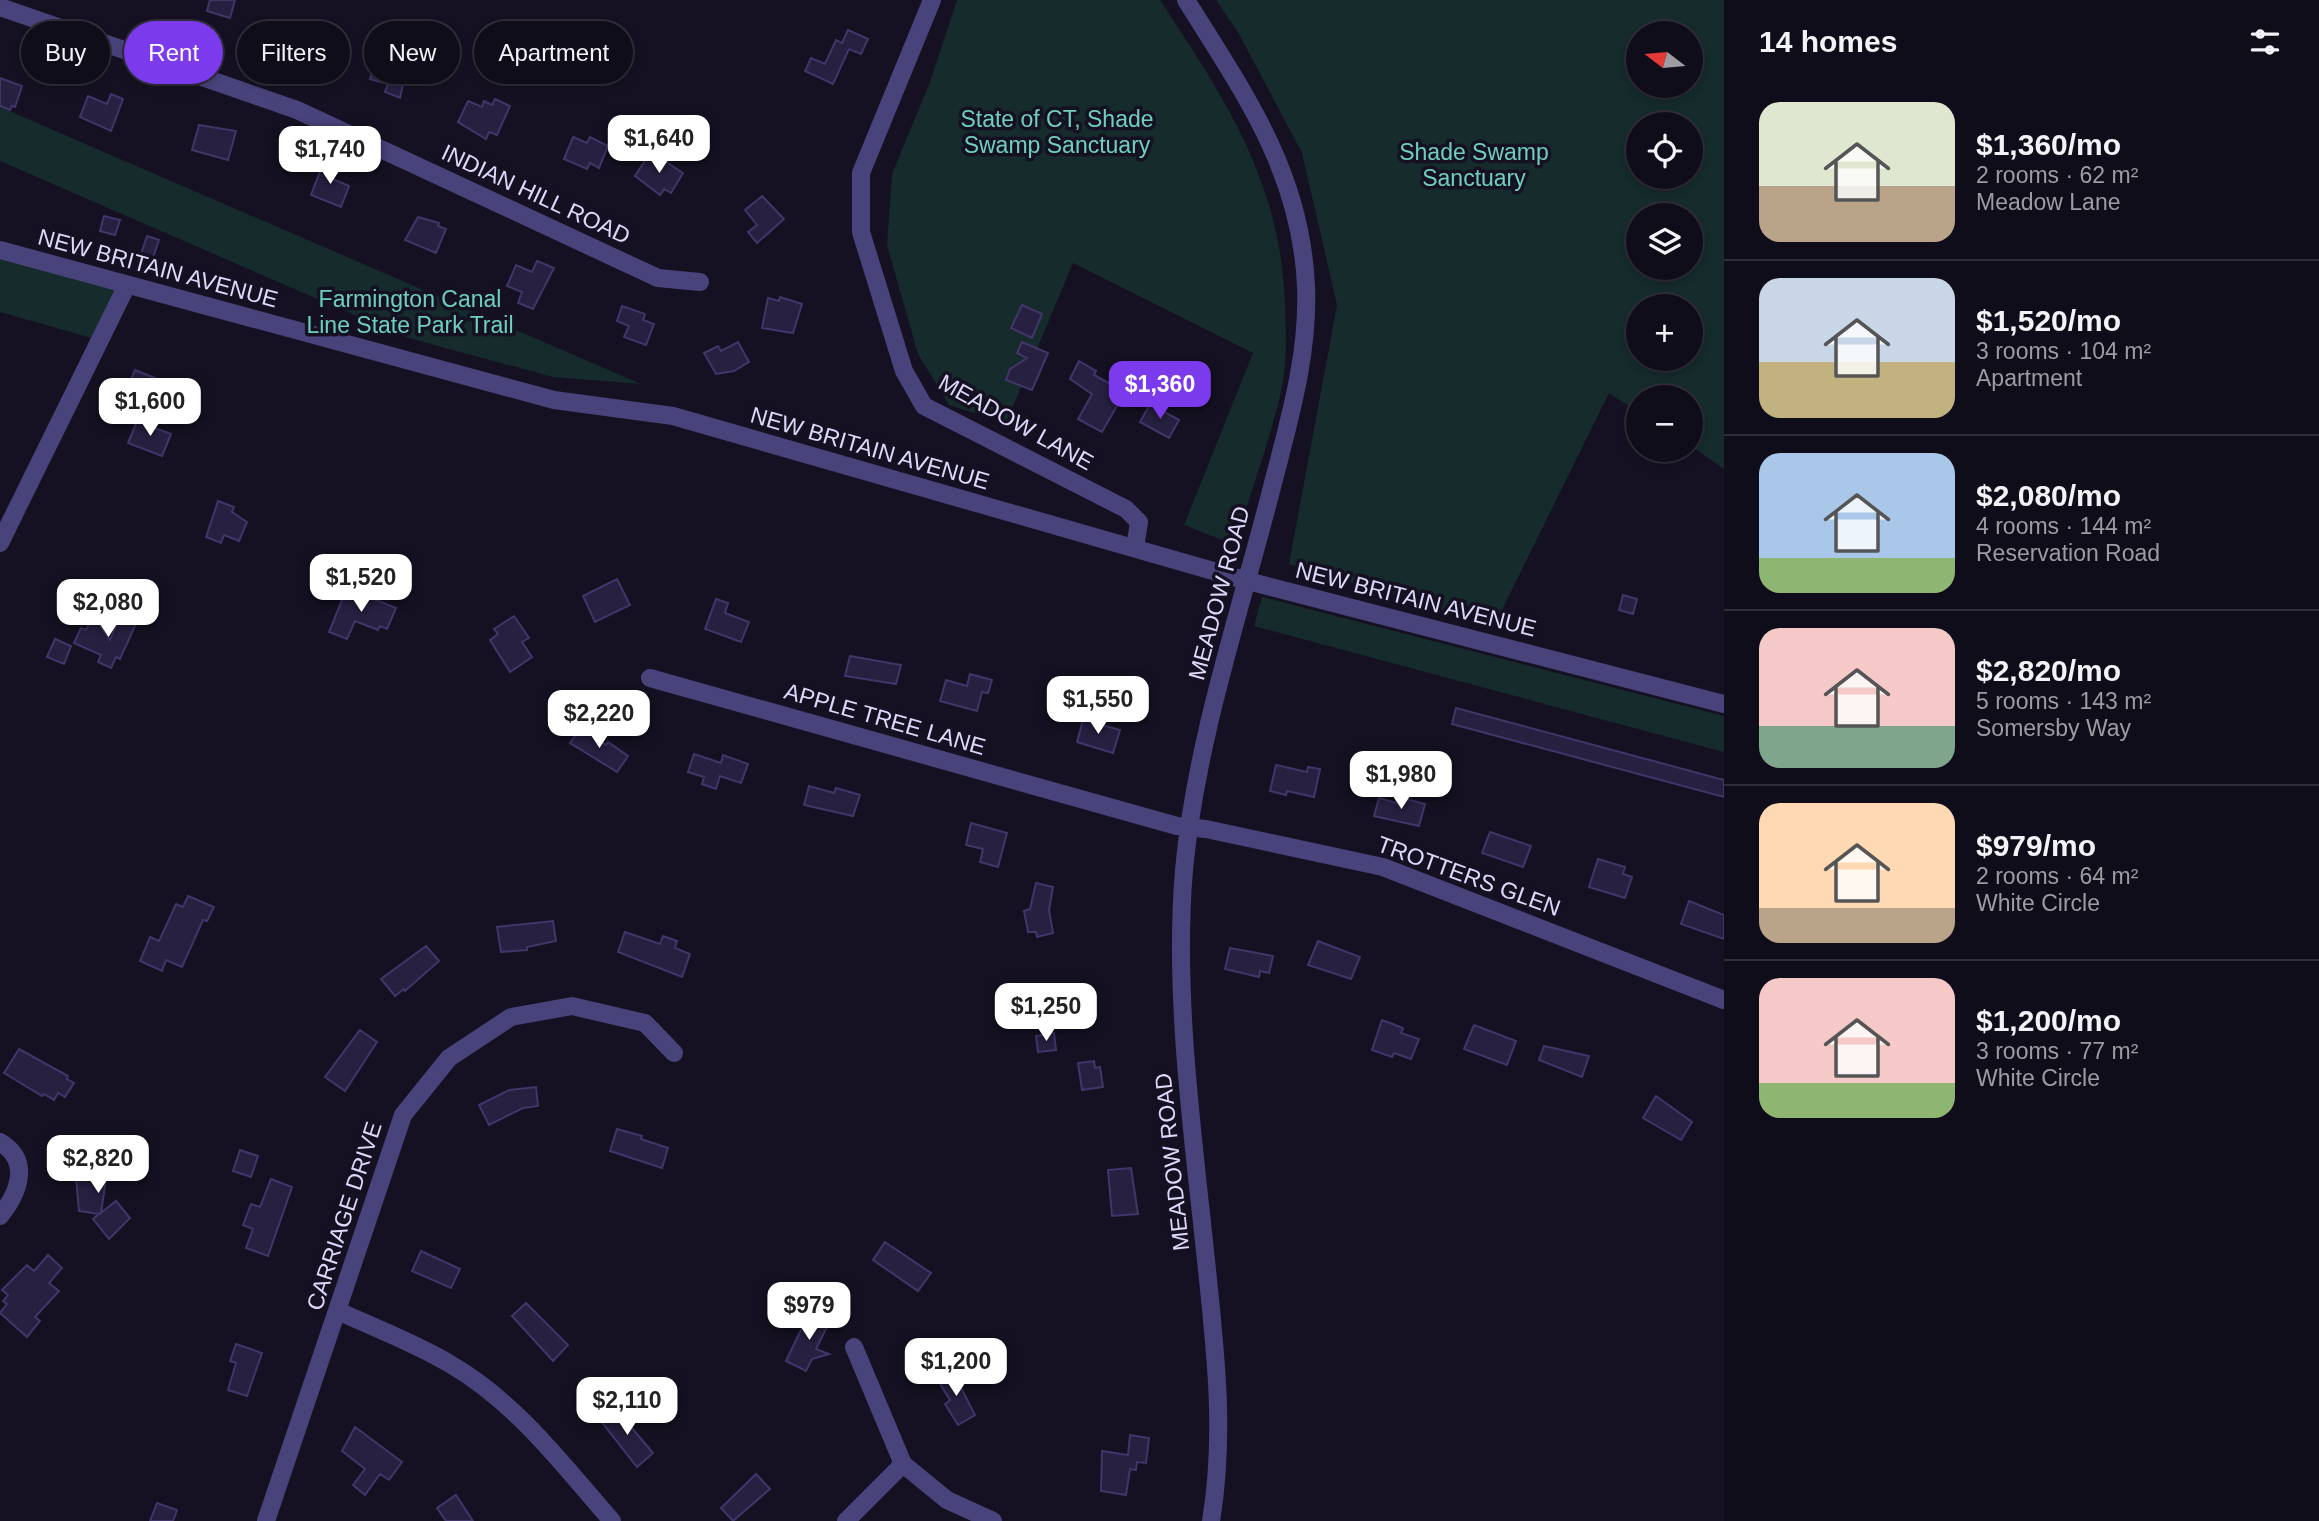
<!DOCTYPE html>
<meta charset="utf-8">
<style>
body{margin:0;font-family:Helvetica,sans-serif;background:#191623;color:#f1f3f6;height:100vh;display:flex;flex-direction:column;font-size:26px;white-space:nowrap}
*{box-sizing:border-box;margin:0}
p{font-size:23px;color:#9c9ca2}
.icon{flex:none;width:38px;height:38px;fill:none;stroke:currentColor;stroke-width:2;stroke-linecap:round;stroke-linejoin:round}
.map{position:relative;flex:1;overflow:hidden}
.details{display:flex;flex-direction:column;background:#100d1a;width:595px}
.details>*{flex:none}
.banner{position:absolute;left:21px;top:21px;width:665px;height:63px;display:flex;gap:14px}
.needle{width:46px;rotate:286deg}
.buttons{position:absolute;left:1626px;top:21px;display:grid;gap:14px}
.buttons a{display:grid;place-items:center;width:77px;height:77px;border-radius:50%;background:#100d1a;box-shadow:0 4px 10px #0003,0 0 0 2px #302d39;font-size:35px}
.price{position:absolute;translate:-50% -60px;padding:0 16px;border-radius:14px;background:#fff;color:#222;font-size:23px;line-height:46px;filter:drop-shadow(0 2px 4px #0008)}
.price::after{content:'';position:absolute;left:50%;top:42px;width:21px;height:16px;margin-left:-10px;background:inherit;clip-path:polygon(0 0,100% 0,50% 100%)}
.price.active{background:#7c3aed;color:#fff}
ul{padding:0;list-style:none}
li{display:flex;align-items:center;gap:21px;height:175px;padding:0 35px}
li+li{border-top:2px solid #302d39}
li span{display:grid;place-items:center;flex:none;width:196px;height:140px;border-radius:21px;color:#555}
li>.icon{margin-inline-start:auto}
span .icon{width:84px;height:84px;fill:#fffc;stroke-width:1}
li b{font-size:30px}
h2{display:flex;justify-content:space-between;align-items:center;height:84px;padding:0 35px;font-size:30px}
.tag{padding:0 24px;border-radius:32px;background:#100d1a;box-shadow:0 4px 10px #0003,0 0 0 2px #302d39;font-size:24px;line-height:63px}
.tag.active{background:#7c3aed;color:#fff}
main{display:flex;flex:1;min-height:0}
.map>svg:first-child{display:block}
.green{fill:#152b2c;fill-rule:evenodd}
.building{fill:#282041;stroke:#42356a;stroke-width:2}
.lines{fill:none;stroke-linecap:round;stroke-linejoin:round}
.minor{stroke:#48437b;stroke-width:18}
.labels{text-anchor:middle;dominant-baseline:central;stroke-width:7;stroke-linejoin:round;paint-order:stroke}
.park-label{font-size:23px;fill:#6ed0bc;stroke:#151122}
.street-label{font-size:23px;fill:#ded8fa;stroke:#151122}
</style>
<main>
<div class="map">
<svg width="1724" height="1521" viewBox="0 0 1724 1521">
<rect width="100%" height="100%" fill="#151122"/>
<path class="green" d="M 957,0 L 1160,0 C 1226,100 1281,182 1285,306 C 1286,334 1287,365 1281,392 C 1269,443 1250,494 1235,545 L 1184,525 L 1253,353 L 1073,263 L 1006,423 L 949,405 L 918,354 L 887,245 L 892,174 L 930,82 Z
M 1216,0 L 1724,0 L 1724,469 L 1691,446 L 1690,397 L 1638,397 L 1638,412 L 1609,393 L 1494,626 L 1289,564 L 1337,305 L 1302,153 L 1239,34 ZM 1690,33 L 1690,86 L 1638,86 L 1638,33 ZM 1690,124 L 1690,177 L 1638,177 L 1638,124 ZM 1638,215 L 1690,215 L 1690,268 L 1638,268 ZM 1690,306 L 1690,359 L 1638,359 L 1638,306 Z
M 0,107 L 641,384 L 553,377 L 405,337 L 0,161 Z
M 0,250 L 127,285 L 102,341 L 0,312 Z
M 1262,597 L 1724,716 L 1724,752 L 1254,626 Z"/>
<path class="building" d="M 210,0 L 235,0 L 230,18 L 207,11 Z
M 848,30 L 868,39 L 861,54 L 849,49 L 833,84 L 805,71 L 811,58 L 825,64 L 836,40 L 842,43 Z
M 377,58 L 406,70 L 400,98 L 385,92 L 388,84 L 370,79 Z
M 0,78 L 22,86 L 15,107 L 12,106 L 10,110 L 0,106 Z
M 111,94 L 123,99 L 111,131 L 80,117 L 88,96 L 107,104 Z
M 495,99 L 510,106 L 497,135 L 489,132 L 486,139 L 458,122 L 468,101 L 482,107 L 484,101 L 492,105 Z
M 199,125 L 236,131 L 228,160 L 192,150 Z
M 573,137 L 587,143 L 590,137 L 608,146 L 599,168 L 590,163 L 587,169 L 564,159 Z
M 648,156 L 658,163 L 660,158 L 683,173 L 671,193 L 664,189 L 660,195 L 635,176 Z
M 324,161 L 338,167 L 333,179 L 349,186 L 341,207 L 311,195 Z
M 762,196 L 784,219 L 757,243 L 748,232 L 757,225 L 745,210 Z
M 104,216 L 120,220 L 115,235 L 100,231 Z
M 418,217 L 439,223 L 438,226 L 446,229 L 436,253 L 405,240 Z
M 147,236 L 159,240 L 153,258 L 141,254 Z
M 537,261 L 554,268 L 533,309 L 518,303 L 522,292 L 507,286 L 516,265 L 532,272 Z
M 780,297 L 802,304 L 793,333 L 762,328 L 768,298 L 779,301 Z
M 1022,305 L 1042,314 L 1032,338 L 1011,328 Z
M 622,306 L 645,314 L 643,320 L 654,324 L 646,345 L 624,337 L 629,326 L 617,321 Z
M 738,342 L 749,362 L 734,371 L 716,374 L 704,353 L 718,346 L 721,351 Z
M 1022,342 L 1048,353 L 1032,390 L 1006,380 L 1010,369 L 1027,358 L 1017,353 Z
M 1079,361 L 1096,371 L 1094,375 L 1125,392 L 1102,432 L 1078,419 L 1092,394 L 1070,379 Z
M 135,370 L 165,382 L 164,385 L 170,387 L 165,401 L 147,394 L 141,408 L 122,401 Z
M 1150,404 L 1179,420 L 1169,438 L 1140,422 Z
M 137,421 L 171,434 L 162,456 L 128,443 Z
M 218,501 L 234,507 L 232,512 L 247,522 L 239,541 L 224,535 L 221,543 L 206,537 Z
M 617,579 L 630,605 L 595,622 L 583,596 Z
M 347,588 L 396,608 L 387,629 L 380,626 L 378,630 L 355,621 L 347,639 L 329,632 Z
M 1623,595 L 1637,599 L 1633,614 L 1619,610 Z
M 716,599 L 728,603 L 725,613 L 749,622 L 741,642 L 705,629 Z
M 123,610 L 139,617 L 120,659 L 116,657 L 111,668 L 98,662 L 101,655 L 74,643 L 81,628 L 86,630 L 91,620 L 99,624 L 110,640 Z
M 514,616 L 529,638 L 522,642 L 532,657 L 510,672 L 490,640 L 498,634 L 494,629 Z
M 55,639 L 71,646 L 64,664 L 47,657 Z
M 850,656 L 901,665 L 896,684 L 845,676 Z
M 970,674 L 992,680 L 988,693 L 982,692 L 977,711 L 940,701 L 946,680 L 967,686 Z
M 1456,708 L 1724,780 L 1724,797 L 1452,724 Z
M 1083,720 L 1120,730 L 1113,753 L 1077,742 Z
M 582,727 L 606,745 L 608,742 L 628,756 L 617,772 L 570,743 Z
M 694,754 L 721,763 L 723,755 L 748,764 L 741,783 L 720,776 L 716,789 L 702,784 L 704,777 L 688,772 Z
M 1276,765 L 1307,772 L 1308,767 L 1320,769 L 1314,797 L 1287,791 L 1286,795 L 1270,791 Z
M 809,786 L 834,793 L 836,788 L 860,795 L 853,816 L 804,805 Z
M 1398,797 L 1425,804 L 1419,826 L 1374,816 L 1379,798 L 1396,803 Z
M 971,823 L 1007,833 L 998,867 L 980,862 L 983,849 L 966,845 Z
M 1490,832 L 1531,846 L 1523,867 L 1482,853 Z
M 1598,859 L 1625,867 L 1623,874 L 1632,877 L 1625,898 L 1589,887 Z
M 1036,883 L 1053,887 L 1049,910 L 1053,933 L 1037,937 L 1036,932 L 1028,932 L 1024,911 L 1030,909 Z
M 188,896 L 214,907 L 207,921 L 203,920 L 182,967 L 166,960 L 162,971 L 140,961 L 150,937 L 159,941 L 176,904 L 183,907 Z
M 1689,901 L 1724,915 L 1724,939 L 1681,924 Z
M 553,921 L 556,941 L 527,947 L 527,950 L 501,952 L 497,927 Z
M 625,932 L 660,944 L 663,936 L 677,941 L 675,948 L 690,954 L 682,977 L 618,952 Z
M 1318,941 L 1360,957 L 1351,979 L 1308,965 Z
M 426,946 L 439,961 L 405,991 L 404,989 L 395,996 L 381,979 Z
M 1230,948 L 1273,956 L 1269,973 L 1260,971 L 1259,977 L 1225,969 Z
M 1382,1020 L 1403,1028 L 1401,1033 L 1419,1039 L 1411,1059 L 1394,1053 L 1392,1057 L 1372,1050 Z
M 1474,1025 L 1516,1041 L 1507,1065 L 1464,1049 Z
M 360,1030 L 377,1042 L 345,1091 L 325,1077 Z
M 1054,1033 L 1056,1050 L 1038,1052 L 1036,1036 Z
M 1544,1046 L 1589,1056 L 1582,1077 L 1539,1060 Z
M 19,1049 L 68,1076 L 67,1079 L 74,1083 L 65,1097 L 58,1093 L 54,1100 L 44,1094 L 42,1096 L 4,1073 Z
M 1094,1061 L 1095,1068 L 1100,1067 L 1103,1087 L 1082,1090 L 1078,1063 Z
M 536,1087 L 538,1106 L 523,1108 L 489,1125 L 479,1105 L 509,1090 Z
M 1656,1096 L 1692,1122 L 1681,1140 L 1643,1118 Z
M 617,1129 L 642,1136 L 641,1139 L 668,1148 L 662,1168 L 610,1151 Z
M 240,1150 L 258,1156 L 251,1177 L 233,1171 Z
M 83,1153 L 100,1156 L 99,1164 L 108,1165 L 101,1213 L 116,1201 L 130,1218 L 109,1239 L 93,1219 L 99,1214 L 79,1211 L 76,1177 L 78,1161 L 82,1161 Z
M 1131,1168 L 1138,1214 L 1112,1216 L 1108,1170 Z
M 271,1179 L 292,1187 L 268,1256 L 246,1248 L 253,1229 L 243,1225 L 251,1204 L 260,1207 Z
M 885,1242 L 931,1273 L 918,1291 L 873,1260 Z
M 421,1251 L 460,1269 L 451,1288 L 412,1271 Z
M 48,1255 L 62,1268 L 49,1283 L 59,1291 L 35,1317 L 40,1321 L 27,1337 L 0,1313 L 7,1304 L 3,1301 L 8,1295 L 2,1290 L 27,1265 L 34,1271 Z
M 526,1303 L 568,1345 L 553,1361 L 512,1316 Z
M 810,1311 L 830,1321 L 816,1349 L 829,1354 L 812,1359 L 806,1371 L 786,1361 Z
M 236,1344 L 262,1353 L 247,1396 L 228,1390 L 236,1363 L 230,1361 Z
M 952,1370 L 975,1415 L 958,1425 L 945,1404 L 950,1400 L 937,1379 Z
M 615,1408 L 653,1453 L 637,1467 L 600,1420 Z
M 355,1427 L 402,1462 L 389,1480 L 380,1474 L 365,1495 L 353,1485 L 365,1469 L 342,1451 Z
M 1130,1435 L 1149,1438 L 1146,1463 L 1137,1462 L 1136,1470 L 1130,1469 L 1126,1495 L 1101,1491 L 1102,1451 L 1128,1455 Z
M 756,1474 L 770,1489 L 733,1521 L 721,1508 Z
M 456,1495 L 473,1521 L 446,1521 L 437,1508 Z
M 157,1503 L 177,1510 L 173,1521 L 150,1521 Z"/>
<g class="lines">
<path class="minor" d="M 932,0 L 861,173 L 861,232 L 904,371 L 924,406 L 1126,509 L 1139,522 L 1135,548
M 1186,0 C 1244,93 1301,172 1306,286 C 1309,354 1289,421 1272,487 C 1240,613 1196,740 1184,870 C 1173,998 1194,1142 1207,1270 C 1216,1355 1225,1437 1211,1521
M 0,7 L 297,110 L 658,278 L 700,282
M 0,250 L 554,400 L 673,416 L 1248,581 L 1724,704
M 0,543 L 127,285
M 650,678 L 1177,826 L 1206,829 L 1383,867 L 1724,1000
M 0,1142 C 32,1161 18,1194 0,1216
M 338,1311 C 375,1328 415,1343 450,1364 C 516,1402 563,1465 612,1521
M 854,1347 L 903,1464 L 947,1500 L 993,1521
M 266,1521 L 403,1115 L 449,1058 L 511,1017 L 572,1006 L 645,1023 L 674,1053
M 846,1521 L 903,1464"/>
</g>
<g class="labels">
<g class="park-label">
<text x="1057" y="119">State of CT, Shade<tspan x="1057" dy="26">Swamp Sanctuary</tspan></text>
<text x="1474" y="152">Shade Swamp<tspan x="1474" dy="26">Sanctuary</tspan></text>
<text x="410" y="299">Farmington Canal<tspan x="410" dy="26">Line State Park Trail</tspan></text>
</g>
<g class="street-label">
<text transform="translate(536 194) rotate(25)">INDIAN HILL ROAD</text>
<text transform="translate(158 268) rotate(15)">NEW BRITAIN AVENUE</text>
<text transform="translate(1016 422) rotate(29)">MEADOW LANE</text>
<text transform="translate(870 448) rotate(16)">NEW BRITAIN AVENUE</text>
<text transform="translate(1219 593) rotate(-75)">MEADOW ROAD</text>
<text transform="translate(1416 599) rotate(14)">NEW BRITAIN AVENUE</text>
<text transform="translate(885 719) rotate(16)">APPLE TREE LANE</text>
<text transform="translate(1469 876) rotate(20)">TROTTERS GLEN</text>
<text transform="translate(1172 1162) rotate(-96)">MEADOW ROAD</text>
<text transform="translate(344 1216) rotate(-72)">CARRIAGE DRIVE</text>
</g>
</g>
</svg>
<div class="buttons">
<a><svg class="needle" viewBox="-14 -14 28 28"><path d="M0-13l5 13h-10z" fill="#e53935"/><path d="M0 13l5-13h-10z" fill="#9c9ca2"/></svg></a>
<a><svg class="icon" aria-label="locate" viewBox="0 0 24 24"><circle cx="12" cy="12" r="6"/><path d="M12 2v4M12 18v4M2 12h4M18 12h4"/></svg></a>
<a><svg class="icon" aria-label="layers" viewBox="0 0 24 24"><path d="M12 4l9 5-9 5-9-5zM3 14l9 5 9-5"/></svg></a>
<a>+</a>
<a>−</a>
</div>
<b class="price" style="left:659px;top:175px">$1,640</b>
<b class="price" style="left:330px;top:186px">$1,740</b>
<b class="price active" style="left:1160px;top:421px">$1,360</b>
<b class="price" style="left:150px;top:438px">$1,600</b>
<b class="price" style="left:361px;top:614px">$1,520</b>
<b class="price" style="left:108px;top:639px">$2,080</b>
<b class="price" style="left:1098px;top:736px">$1,550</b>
<b class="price" style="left:599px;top:750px">$2,220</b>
<b class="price" style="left:1401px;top:811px">$1,980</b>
<b class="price" style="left:1046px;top:1043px">$1,250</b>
<b class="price" style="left:98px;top:1195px">$2,820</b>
<b class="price" style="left:809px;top:1342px">$979</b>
<b class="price" style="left:956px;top:1398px">$1,200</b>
<b class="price" style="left:627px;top:1437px">$2,110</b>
<div class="banner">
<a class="tag">Buy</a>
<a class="tag active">Rent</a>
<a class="tag">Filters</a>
<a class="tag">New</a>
<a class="tag">Apartment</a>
</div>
</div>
<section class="details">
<h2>14 homes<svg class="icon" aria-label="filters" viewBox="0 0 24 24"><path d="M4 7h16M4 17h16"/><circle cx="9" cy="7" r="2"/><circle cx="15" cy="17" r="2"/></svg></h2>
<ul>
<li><span style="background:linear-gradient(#dfe7d0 60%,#b9a48a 0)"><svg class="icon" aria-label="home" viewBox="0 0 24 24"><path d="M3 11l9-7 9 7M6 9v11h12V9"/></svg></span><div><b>$1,360/mo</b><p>2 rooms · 62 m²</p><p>Meadow Lane</p></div></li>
<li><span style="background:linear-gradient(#c9d6e8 60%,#c2b280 0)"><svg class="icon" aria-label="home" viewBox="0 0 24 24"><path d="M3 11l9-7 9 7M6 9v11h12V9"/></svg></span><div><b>$1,520/mo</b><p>3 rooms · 104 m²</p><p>Apartment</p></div></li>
<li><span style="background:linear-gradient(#a9c7e8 75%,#8fb573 0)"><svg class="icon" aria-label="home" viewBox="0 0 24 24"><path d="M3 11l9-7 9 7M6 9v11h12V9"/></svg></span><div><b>$2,080/mo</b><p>4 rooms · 144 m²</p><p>Reservation Road</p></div></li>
<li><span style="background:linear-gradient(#f6c9c9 70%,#7fa58c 0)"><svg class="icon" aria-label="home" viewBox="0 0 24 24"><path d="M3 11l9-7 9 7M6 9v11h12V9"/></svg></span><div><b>$2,820/mo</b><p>5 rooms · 143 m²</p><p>Somersby Way</p></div></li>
<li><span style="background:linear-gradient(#ffd9b3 75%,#b9a48a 0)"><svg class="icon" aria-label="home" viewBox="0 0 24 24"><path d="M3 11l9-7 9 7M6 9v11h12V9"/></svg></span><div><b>$979/mo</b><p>2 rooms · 64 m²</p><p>White Circle</p></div></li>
<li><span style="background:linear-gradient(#f6c9c9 75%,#8fb573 0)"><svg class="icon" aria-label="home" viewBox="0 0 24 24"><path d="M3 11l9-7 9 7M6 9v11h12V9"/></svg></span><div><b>$1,200/mo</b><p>3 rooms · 77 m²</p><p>White Circle</p></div></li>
</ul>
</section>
</main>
